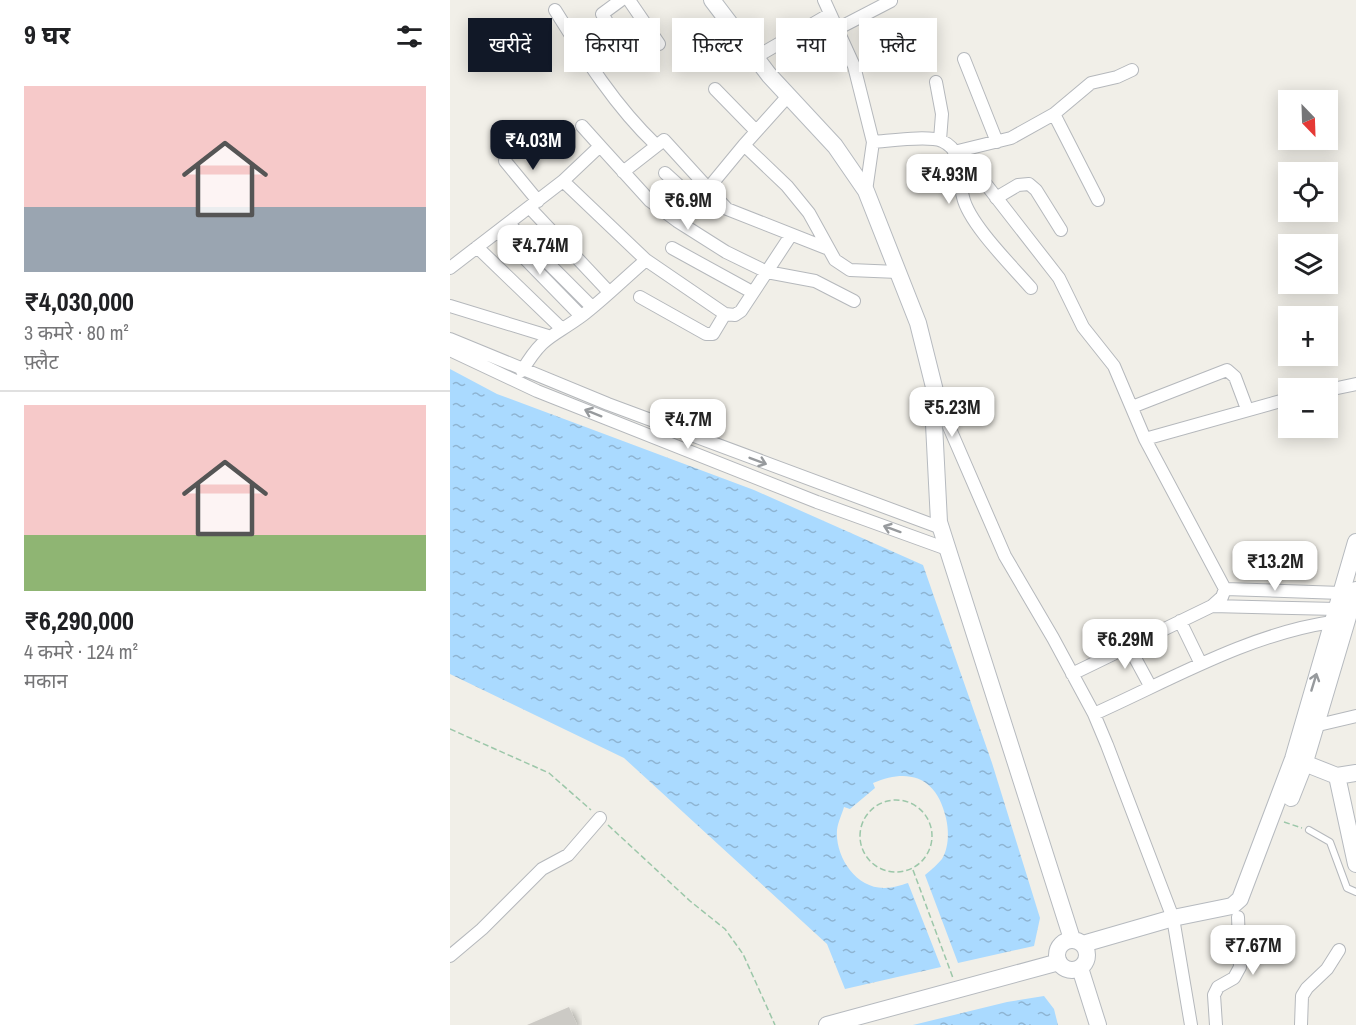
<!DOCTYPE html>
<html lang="hi">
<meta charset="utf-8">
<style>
body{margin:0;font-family:"Archivo Narrow","Noto Sans Devanagari",sans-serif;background:#f2f2f2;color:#202124;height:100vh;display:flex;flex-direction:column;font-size:22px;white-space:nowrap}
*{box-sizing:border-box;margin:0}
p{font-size:20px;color:#757577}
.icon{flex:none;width:33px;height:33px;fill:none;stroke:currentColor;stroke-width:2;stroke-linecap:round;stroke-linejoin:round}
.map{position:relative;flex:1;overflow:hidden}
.details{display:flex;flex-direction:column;background:#fff;width:450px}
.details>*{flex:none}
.hud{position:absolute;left:18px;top:18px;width:570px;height:54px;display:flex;gap:12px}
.needle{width:39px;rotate:157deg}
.buttons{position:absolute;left:828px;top:90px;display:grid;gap:12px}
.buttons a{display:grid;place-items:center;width:60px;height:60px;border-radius:0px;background:#fff;box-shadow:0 3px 15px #0003;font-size:30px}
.price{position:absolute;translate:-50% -51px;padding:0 14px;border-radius:12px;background:#fff;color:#222;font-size:20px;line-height:39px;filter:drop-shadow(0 2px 3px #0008)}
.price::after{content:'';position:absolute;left:50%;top:36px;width:18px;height:14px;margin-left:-9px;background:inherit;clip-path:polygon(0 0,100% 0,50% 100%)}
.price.on{background:#111827;color:#fff}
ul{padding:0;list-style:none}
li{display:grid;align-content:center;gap:12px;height:318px;padding:0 24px}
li+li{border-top:2px solid #e0e0e0}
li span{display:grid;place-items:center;height:186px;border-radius:0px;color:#555}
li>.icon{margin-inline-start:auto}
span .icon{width:108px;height:108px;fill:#fffc;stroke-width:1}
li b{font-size:26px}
h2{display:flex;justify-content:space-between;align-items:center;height:72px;padding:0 24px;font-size:26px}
.tag{padding:0 21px;border-radius:0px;background:#fff;box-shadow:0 3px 15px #0003;font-size:21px;line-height:54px}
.tag.on{background:#111827;color:#fff}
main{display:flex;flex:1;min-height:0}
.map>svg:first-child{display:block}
.water{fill:url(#water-ripples)}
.building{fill:#cccac5;filter:url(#shadow)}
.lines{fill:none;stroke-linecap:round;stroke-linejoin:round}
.lane-casing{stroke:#b5b8bc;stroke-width:8}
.street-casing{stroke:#b5b8bc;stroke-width:14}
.secondary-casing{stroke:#b6babf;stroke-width:18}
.path{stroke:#9cc7a9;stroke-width:1.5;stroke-dasharray:6 3;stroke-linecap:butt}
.lane{stroke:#fff;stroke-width:6}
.street{stroke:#fff;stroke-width:12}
.secondary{stroke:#fff;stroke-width:16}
.oneway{stroke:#979a9d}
</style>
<main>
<section class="details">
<h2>9 घर<svg class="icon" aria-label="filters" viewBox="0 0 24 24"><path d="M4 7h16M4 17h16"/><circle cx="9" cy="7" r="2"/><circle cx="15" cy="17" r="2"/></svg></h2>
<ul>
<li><span style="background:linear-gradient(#f6c9c9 65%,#9aa5b1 0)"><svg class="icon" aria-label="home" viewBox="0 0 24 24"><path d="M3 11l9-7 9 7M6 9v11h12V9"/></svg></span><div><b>₹4,030,000</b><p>3 कमरे · 80 m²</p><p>फ़्लैट</p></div></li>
<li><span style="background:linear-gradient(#f6c9c9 70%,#8fb573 0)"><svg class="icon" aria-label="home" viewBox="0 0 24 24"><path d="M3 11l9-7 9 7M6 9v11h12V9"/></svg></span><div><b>₹6,290,000</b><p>4 कमरे · 124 m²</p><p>मकान</p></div></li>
</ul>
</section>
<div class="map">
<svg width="906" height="1025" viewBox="0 0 906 1025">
<defs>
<pattern id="water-ripples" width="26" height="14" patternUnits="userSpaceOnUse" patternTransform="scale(1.5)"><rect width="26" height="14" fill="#aadaff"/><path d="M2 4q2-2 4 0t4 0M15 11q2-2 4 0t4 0" fill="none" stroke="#8eb4d2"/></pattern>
<filter id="shadow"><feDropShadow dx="4.5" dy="2.5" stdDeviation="3" flood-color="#0004"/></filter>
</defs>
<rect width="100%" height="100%" fill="#f1efe8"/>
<path class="water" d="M 0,369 L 47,394 L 304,490 L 473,565 L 542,763 L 590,918 L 584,946 L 508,963 L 475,875 C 481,870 487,865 492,859 C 499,847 499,831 496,818 C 487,778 460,767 423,783 L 425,788 L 400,809 L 394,807 C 392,814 388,822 387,830 C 385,857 406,889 435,888 C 443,888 451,885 458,883 L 491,967 L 395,989 L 377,944 L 174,758 L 0,674 Z
M 594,996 L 604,1009 L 608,1025 L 463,1025 L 557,1002 Z"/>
<path class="building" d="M 119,1007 L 127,1025 L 77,1025 Z"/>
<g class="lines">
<defs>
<path id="lane" d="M 859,830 L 880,842 L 897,888 L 906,892"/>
<path id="street" d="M 171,0 L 152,14 L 179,56
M 179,0 L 209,44
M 374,0 L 404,66 L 423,142 L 416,191
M 105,10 C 135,58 165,106 206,145
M 387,29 L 441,1
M 306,57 L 380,14
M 514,59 L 547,142
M 486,82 L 492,114 L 490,140
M 265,89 L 306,131
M 604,114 L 648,200
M 132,126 L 150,146
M 423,142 C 439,141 478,135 492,141 C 516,152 507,177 513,197 C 519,224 563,267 581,288
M 294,145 L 338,96
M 504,152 L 561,138 L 604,114 L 641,83 L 667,77 L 682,70
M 55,161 L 88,201
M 511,163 L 535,183 L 609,278 L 633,327 L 664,366 L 695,439 L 775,589 L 772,597 L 762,606 L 622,674
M 173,172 L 214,140 L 277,209 L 376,248
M 215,173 L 247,202
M 113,181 L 196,260 L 275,314 L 285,315 L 291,311 L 341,235
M 546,198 L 568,185 L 579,184 L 586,190 L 611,230
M 79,207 L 159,292
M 227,221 L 276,252 L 317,272 L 365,281 L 404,301
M 59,224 L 142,307
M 48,231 L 131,316
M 27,247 L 111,328
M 222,248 L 302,292
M 0,268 L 113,181 L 150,146 L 200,201 L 227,221 L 247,202 L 294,145 L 337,186 L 359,213 L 385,260 L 400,270 L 448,272
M 190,297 L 256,334 L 263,334 L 275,314
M 0,306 L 98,336
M 0,339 L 158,404 L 491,528
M 0,350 L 87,391 L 367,502 L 497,549
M 72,371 C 94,334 102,338 133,315 C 155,298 175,278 196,260
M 878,390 L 906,384
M 487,399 L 555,556 L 603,638 L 644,714 L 657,745 L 723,918 L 741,1025
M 682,407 L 777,370 L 785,377 L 797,409
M 695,439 L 838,399
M 775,589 L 891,593
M 762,606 L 887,609
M 730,621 L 749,660
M 678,645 L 698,682
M 644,714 C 720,680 799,634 882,622
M 864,726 L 906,716
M 0,956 L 32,929 L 92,869 L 118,855 L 150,818
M 766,1025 L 764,995 L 768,987 L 784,978 L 790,967 L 788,917
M 851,1025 L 852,996 L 857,988 L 877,969 L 889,950"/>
<path id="secondary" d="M 262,0 L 319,75 L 385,146 L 416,191 L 468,323 L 487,399 L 484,424 L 489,522 L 622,939
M 844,759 L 887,776 L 906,864
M 887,776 L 906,773
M 841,798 L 854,765 L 906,590
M607 955a15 15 0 1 1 30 0a15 15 0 1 1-30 0Z
M 633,944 L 723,918 L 782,906 L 790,899 L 843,759 L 906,542
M 630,968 L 648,1025
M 377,1025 L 609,962"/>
</defs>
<use href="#lane" class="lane-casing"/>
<use href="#street" class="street-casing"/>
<use href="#secondary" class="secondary-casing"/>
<path class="path" d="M 0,729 L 99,773 L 141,810
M410 836a36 36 0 1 1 72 0a36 36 0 1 1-72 0Z
M 834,822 L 852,828
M 158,825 L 240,901 L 275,929 L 293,954 L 325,1025
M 463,870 L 503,978"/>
<use href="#lane" class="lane"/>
<use href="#street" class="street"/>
<use href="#secondary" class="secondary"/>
</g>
<defs><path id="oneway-shaft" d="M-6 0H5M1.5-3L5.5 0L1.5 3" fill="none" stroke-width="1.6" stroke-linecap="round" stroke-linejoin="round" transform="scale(1.5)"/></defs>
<g class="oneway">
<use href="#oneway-shaft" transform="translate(143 413) rotate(-158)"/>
<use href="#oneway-shaft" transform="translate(308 461) rotate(21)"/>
<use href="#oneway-shaft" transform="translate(442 529) rotate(-160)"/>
<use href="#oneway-shaft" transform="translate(864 682) rotate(-73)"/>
</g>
</svg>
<div class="buttons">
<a><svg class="needle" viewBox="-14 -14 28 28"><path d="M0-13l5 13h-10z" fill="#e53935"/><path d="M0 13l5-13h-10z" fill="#757577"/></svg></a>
<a><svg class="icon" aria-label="locate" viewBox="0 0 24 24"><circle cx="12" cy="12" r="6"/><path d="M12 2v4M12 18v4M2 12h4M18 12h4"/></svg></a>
<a><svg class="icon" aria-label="layers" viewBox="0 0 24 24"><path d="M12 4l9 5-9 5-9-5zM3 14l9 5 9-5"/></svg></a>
<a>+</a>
<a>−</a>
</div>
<b class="price on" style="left:83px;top:171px">₹4.03M</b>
<b class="price" style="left:499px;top:205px">₹4.93M</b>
<b class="price" style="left:238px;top:231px">₹6.9M</b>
<b class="price" style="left:90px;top:276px">₹4.74M</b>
<b class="price" style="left:502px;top:438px">₹5.23M</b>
<b class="price" style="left:238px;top:450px">₹4.7M</b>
<b class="price" style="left:825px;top:592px">₹13.2M</b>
<b class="price" style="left:675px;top:670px">₹6.29M</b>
<b class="price" style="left:803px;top:976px">₹7.67M</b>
<div class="hud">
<a class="tag on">खरीदें</a>
<a class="tag">किराया</a>
<a class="tag">फ़िल्टर</a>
<a class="tag">नया</a>
<a class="tag">फ़्लैट</a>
</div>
</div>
</main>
